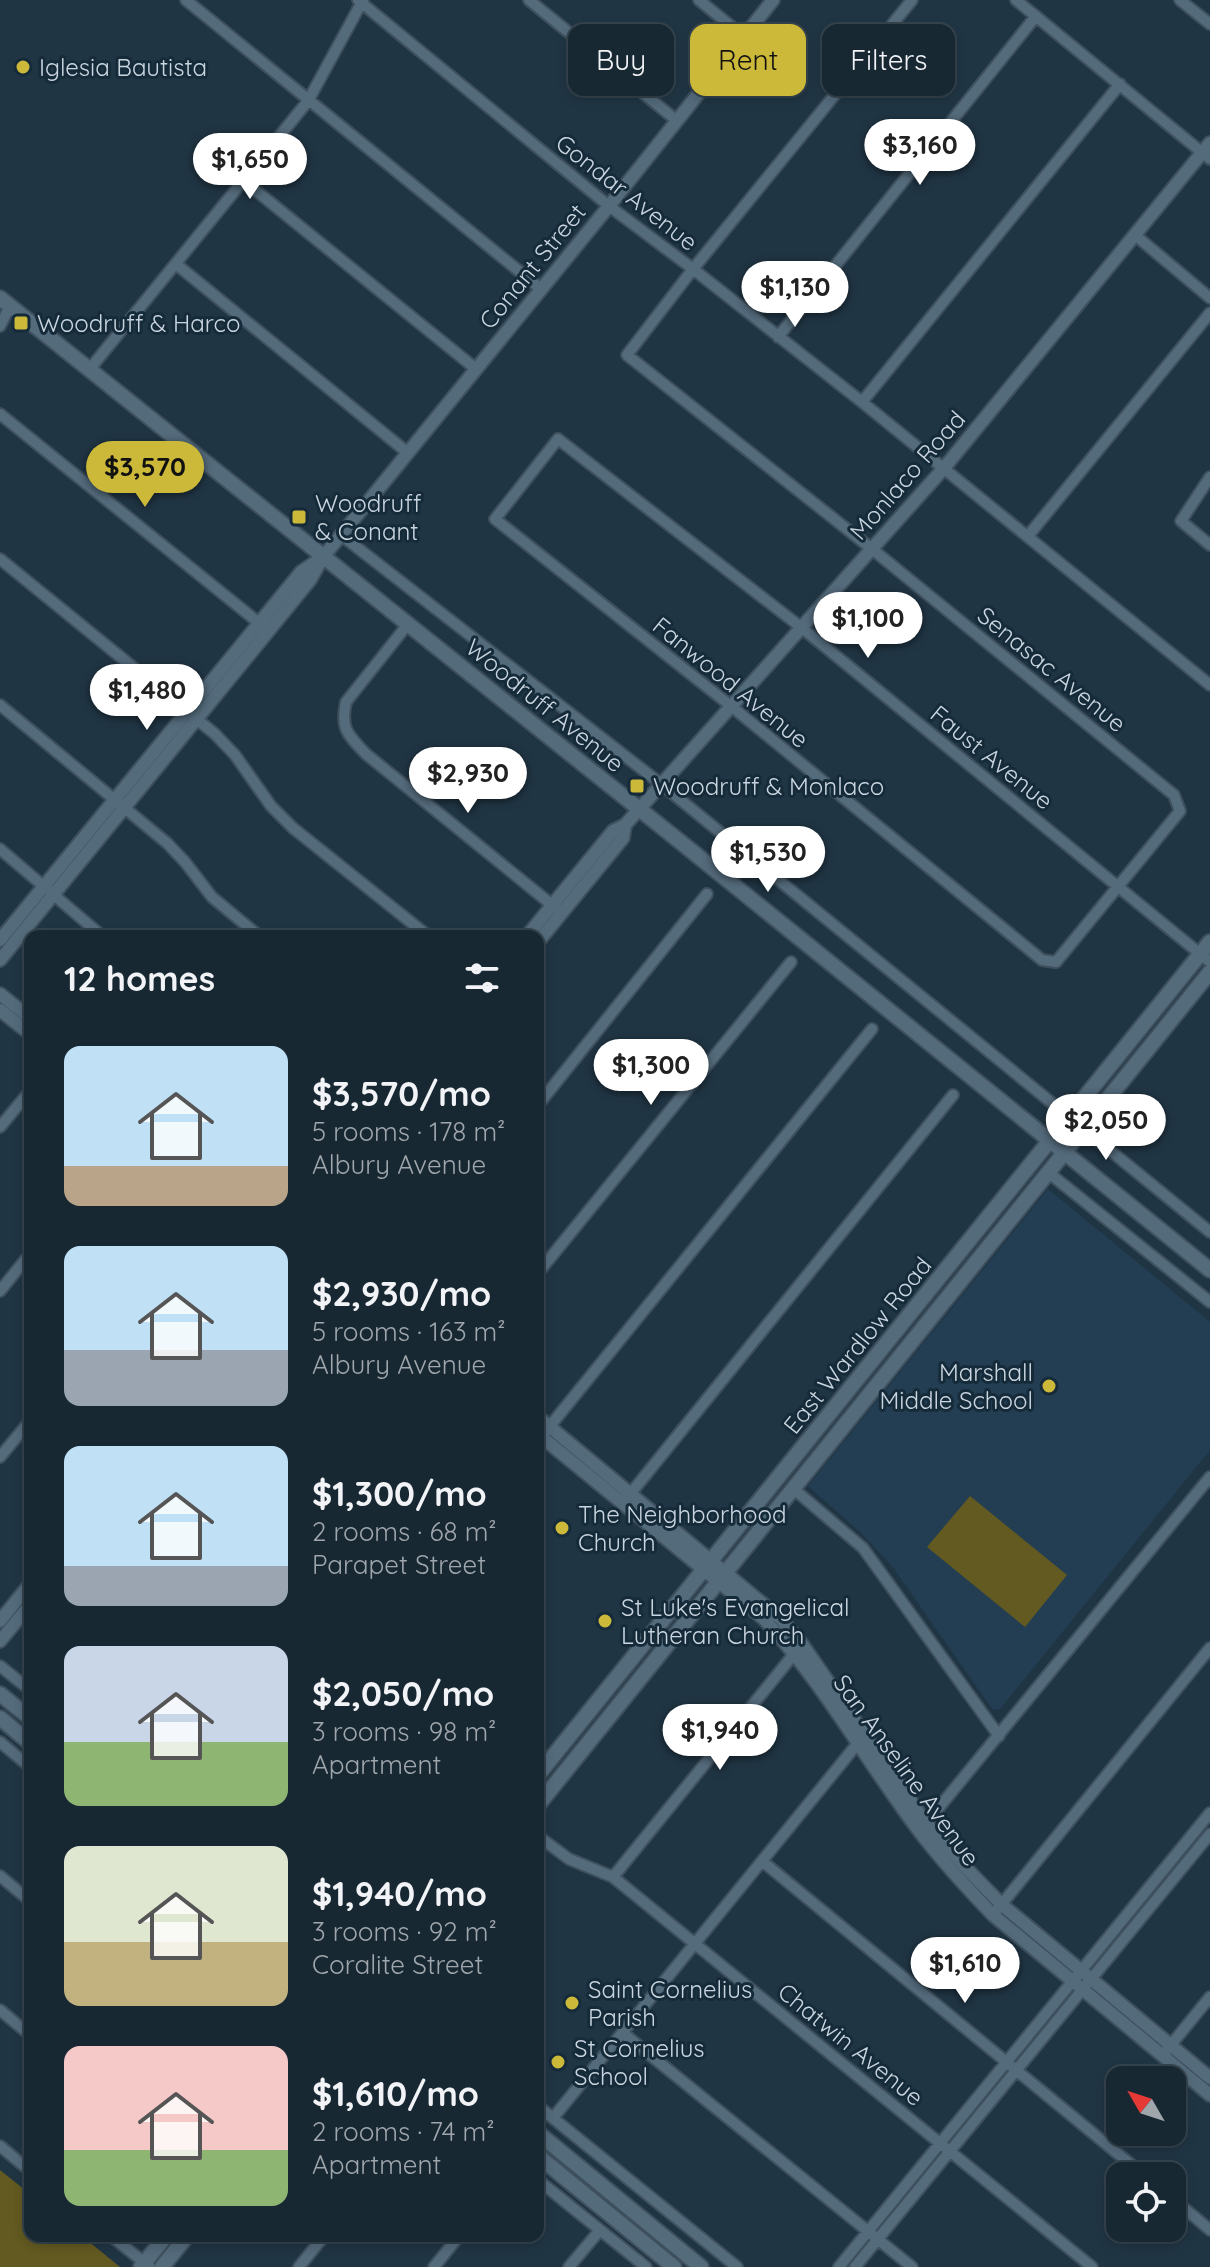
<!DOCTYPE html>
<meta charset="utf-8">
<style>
body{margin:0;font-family:Quicksand,sans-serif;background:#25343f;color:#f1f3f6;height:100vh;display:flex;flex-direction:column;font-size:30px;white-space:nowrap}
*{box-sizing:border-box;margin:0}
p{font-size:26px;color:#9fa6ac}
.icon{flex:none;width:44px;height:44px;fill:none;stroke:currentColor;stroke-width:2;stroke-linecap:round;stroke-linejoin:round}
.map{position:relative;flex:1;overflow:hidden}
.panel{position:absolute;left:24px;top:930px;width:520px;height:1312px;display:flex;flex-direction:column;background:#182833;border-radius:16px;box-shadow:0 4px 12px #0003,0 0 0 2px #36444e}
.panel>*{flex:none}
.top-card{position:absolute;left:568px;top:24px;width:522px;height:72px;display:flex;gap:16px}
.needle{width:52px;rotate:309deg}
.buttons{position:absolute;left:1106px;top:2066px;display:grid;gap:16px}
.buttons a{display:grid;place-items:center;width:80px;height:80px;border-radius:16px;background:#182833;box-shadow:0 4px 12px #0003,0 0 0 2px #36444e;font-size:40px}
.price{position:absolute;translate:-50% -68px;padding:0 18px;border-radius:28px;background:#fff;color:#222;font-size:26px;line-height:52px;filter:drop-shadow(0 2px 4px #0008)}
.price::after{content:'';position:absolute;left:50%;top:48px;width:24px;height:18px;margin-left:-12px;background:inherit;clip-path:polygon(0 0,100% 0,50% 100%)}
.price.active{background:#ccb939;color:#111}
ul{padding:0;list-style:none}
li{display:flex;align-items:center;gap:24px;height:200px;padding:0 40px}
li span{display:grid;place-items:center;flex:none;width:224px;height:160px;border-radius:16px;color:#555}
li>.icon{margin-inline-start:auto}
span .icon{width:96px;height:96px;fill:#fffc;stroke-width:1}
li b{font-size:34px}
h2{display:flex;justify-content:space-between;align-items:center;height:96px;padding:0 40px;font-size:34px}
.pill{padding:0 28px;border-radius:16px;background:#182833;box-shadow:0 4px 12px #0003,0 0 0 2px #36444e;font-size:28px;line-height:72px}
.pill.active{background:#ccb939;color:#111}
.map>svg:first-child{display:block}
.built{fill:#233e52}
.green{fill:#635a21}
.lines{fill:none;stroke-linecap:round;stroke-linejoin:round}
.minor-casing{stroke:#3e505d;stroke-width:14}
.tertiary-casing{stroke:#3e505d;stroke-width:16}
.secondary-casing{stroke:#3e505d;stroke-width:18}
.minor{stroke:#546b7c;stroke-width:10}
.tertiary{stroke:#546b7c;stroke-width:12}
.secondary{stroke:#546b7c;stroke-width:14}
.poi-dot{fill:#ccb939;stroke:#162b3a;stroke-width:3}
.labels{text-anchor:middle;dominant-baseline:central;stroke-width:6;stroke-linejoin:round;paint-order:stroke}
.poi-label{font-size:24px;fill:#c9d5df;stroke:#162b3a;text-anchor:start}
.street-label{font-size:24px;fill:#c9d5df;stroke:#162b3a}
</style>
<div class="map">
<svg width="1210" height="2267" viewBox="0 0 1210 2267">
<rect width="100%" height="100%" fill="#203544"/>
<path class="built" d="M 1048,1189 L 1210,1322 L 1210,1450 L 1000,1709 L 993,1710 L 892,1566 L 860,1532 L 808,1486 Z"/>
<path class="green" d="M 970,1496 L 1067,1575 L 1025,1627 L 927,1547 Z
M 0,2170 L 30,2194 L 30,2236 L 82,2236 L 120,2267 L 0,2267 Z"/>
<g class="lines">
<defs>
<path id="minor" d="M 186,0 L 541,289
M 358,0 L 609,206 L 693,269 L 862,402 L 1210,685
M 529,0 L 676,120
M 699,0 L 743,36
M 912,0 L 693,269 L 627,355 L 872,549 L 1174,795 L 1180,811 L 1056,962 L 1042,960 L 731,706 L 495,519 L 558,439 L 802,628 L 1210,962
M 1016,0 L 1210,159
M 1180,0 L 1210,24
M 244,181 L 476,369
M 1135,235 L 1210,298
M 176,264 L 408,453
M 0,326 L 10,306
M 778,337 L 1036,16
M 89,370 L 308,101 L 363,0
M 862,402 L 1120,84
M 0,414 L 264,627
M 1210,477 L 1181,521 L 1210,545
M 341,535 L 661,784 L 1210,1232
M 1028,536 L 1210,313
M 0,559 L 215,734 L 235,755 L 271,806 L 293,828 L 428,936
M 408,624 L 346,702 C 340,729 348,735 366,754 L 557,909
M 0,705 L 167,843 L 185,862 L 212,897 L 259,936
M 0,849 L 102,936
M 538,1105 L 707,894
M 0,1127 L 30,1091
M 1049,1173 L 1210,1302
M 538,1273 L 791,962
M 0,1291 L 30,1254
M 546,1431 L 872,1029
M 0,1457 L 30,1421
M 795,1490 L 863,1548 L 999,1736
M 627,1498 L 953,1095
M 0,1666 L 30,1690
M 0,1742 L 30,1767
M 923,1827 L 1210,1477
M 538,1836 L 569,1859 L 613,1877 L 1092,2267
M 762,1861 L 1145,2176
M 0,1876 L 30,1901
M 613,1877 L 798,1649
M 997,1910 L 1210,1648
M 0,2010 L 30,2035
M 623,2033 L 912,2267
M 1166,2051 L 1210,1997
M 538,2106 L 737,2267
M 553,2118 L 862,1738
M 0,2146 L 30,2171
M 538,2180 L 646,2267
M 1172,2198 L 1210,2230
M 111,2236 L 150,2267
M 299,2267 L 324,2236
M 434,2267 L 459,2236
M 569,2267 L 600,2230
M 839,2267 L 1210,1813
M 855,2267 L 1210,1834"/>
<path id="tertiary" d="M 527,936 L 613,831 L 625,825 L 944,468 L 1210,143
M 0,940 L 301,572 L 320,559
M 538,942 L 623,838 L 625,825
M 0,960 L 310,580 L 323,557 L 609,206 L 773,0
M 0,994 L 30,1018
M 0,1010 L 30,1034
M 538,1417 L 781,1619 L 802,1644 L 926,1823 L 967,1869 L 1001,1904 L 1210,2078
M 538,1434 L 763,1618 C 824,1683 866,1761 920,1832 C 942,1861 967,1888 993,1915 L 1210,2095
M 0,1621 L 30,1584
M 0,1641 L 30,1605"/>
<path id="secondary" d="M 0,298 L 683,844 L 1210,1270
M 0,1694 L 30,1718
M 0,1718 L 30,1743
M 538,1775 L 1210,942
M 538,1805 L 1210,972
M 538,2133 L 701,2267
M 538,2156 L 674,2267
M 141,2267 L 166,2236
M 162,2267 L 187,2236"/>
</defs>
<use href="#minor" class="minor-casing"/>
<use href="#tertiary" class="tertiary-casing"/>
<use href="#secondary" class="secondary-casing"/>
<use href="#minor" class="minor"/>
<use href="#tertiary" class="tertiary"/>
<use href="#secondary" class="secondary"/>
</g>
<g class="poi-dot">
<circle cx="23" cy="67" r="8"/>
<rect x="13" y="315" width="16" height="16" rx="4"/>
<rect x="291" y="509" width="16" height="16" rx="4"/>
<rect x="629" y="778" width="16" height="16" rx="4"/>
<circle cx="1049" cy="1386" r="8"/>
<circle cx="562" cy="1528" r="8"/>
<circle cx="605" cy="1621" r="8"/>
<circle cx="572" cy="2003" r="8"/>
<circle cx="558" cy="2062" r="8"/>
</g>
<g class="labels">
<g class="poi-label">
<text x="39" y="67">Iglesia Bautista</text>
<text x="37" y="323">Woodruff &amp; Harco</text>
<text x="315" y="503">Woodruff<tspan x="315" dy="28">&amp; Conant</tspan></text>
<text x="653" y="786">Woodruff &amp; Monlaco</text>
<text x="1033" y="1372" text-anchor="end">Marshall<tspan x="1033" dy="28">Middle School</tspan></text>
<text x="578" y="1514">The Neighborhood<tspan x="578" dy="28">Church</tspan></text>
<text x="621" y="1607">St Luke's Evangelical<tspan x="621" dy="28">Lutheran Church</tspan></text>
<text x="588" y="1989">Saint Cornelius<tspan x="588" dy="28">Parish</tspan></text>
<text x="574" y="2048">St Cornelius<tspan x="574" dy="28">School</tspan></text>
</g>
<g class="street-label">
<text transform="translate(627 192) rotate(38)">Gondar Avenue</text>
<text transform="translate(532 266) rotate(-51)">Conant Street</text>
<text transform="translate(907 475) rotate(-49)">Monlaco Road</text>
<text transform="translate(1052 669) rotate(39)">Senasac Avenue</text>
<text transform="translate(731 682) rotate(39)">Fanwood Avenue</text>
<text transform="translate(545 705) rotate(39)">Woodruff Avenue</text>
<text transform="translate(992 757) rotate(39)">Faust Avenue</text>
<text transform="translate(857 1345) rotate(-51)">East Wardlow Road</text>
<text transform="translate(907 1770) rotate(54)">San Anseline Avenue</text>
<text transform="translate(851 2044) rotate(39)">Chatwin Avenue</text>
</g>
</g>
</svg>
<div class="buttons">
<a><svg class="needle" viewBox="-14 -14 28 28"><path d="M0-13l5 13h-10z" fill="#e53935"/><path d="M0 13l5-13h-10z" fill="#9fa6ac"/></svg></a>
<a><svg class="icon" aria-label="locate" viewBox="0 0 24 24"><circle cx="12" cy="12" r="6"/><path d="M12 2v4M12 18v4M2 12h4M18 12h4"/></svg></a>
</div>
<b class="price" style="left:920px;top:187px">$3,160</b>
<b class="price" style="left:250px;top:201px">$1,650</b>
<b class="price" style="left:795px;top:329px">$1,130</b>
<b class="price active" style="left:145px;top:509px">$3,570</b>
<b class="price" style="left:868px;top:660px">$1,100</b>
<b class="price" style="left:147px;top:732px">$1,480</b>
<b class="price" style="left:468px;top:815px">$2,930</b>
<b class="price" style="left:768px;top:894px">$1,530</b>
<b class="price" style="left:651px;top:1107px">$1,300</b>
<b class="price" style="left:1106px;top:1162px">$2,050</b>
<b class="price" style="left:720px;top:1772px">$1,940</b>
<b class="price" style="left:965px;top:2005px">$1,610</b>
<div class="top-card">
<a class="pill">Buy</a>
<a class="pill active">Rent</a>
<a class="pill">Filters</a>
</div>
<section class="panel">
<h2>12 homes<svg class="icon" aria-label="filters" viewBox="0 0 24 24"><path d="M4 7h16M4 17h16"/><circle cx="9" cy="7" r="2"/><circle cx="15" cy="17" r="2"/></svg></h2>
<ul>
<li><span style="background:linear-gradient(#bfe0f5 75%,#b9a48a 0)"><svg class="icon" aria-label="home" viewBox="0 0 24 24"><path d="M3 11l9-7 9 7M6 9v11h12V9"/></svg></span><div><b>$3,570/mo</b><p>5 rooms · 178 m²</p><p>Albury Avenue</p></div></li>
<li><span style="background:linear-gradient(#bfe0f5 65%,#9aa5b1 0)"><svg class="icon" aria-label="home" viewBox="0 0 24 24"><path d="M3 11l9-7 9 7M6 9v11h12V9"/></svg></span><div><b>$2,930/mo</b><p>5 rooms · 163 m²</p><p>Albury Avenue</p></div></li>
<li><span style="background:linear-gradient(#bfe0f5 75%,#9aa5b1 0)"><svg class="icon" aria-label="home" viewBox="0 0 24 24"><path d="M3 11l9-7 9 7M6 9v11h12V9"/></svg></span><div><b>$1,300/mo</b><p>2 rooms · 68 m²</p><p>Parapet Street</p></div></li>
<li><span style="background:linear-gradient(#c9d6e8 60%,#8fb573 0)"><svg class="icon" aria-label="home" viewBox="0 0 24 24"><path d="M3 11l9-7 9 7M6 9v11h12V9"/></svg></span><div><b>$2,050/mo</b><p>3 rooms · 98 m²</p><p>Apartment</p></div></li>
<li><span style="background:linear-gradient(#dfe7d0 60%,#c2b280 0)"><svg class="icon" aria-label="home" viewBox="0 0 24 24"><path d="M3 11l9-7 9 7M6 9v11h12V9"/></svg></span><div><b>$1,940/mo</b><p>3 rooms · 92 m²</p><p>Coralite Street</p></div></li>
<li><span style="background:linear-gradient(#f6c9c9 65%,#8fb573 0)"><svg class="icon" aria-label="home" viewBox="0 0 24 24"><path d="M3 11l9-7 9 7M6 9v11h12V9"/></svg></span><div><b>$1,610/mo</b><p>2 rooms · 74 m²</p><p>Apartment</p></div></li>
</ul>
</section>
</div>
